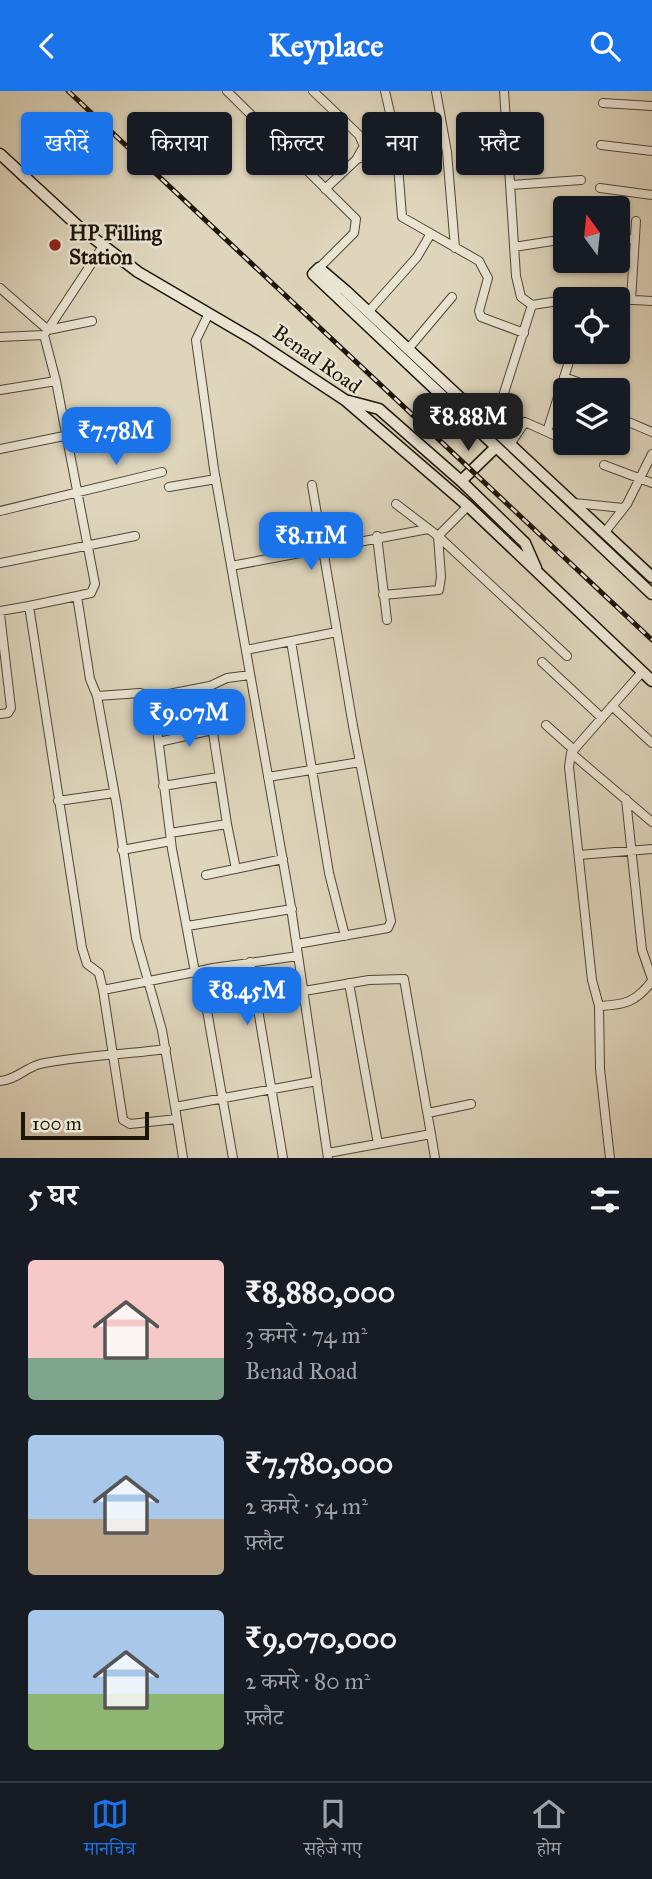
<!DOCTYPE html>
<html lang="hi">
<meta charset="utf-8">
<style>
body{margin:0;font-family:"IM FELL Great Primer","Noto Serif Devanagari",serif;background:#20242c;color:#f1f3f6;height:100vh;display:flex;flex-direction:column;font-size:26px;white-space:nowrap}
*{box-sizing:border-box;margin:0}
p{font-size:23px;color:#9ea1a6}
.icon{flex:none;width:38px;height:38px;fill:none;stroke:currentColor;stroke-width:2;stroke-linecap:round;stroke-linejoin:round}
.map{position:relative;height:1067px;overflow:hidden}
.drawer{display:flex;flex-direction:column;background:#171b24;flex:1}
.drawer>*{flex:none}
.hud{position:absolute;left:21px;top:21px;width:611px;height:63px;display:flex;gap:14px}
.needle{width:46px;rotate:345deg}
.controls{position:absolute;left:553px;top:105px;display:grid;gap:14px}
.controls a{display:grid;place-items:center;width:77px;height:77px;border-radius:7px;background:#171b24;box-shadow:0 2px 5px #0004;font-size:35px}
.scale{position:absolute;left:21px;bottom:18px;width:128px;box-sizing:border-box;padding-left:7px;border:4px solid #1f160a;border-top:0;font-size:19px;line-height:24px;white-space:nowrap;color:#1f160a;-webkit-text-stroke:5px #eae4d3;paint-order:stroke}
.price{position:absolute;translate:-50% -60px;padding:0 16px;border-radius:14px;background:#1a73e8;color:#fff;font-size:23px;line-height:46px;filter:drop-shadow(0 2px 4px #0008)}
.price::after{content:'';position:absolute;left:50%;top:42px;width:21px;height:16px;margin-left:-10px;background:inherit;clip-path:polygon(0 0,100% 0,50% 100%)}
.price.current{background:#222;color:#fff}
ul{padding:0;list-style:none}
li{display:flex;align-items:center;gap:21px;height:175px;padding:0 28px}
li span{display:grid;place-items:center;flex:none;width:196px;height:140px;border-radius:7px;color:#555}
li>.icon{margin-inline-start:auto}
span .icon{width:84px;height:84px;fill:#fffc;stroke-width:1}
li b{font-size:30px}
h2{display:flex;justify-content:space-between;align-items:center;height:84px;padding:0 28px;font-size:30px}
.chip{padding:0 24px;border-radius:7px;background:#171b24;box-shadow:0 2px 5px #0004;font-size:24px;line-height:63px}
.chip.current{background:#1a73e8;color:#fff}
header{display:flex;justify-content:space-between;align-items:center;height:91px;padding:0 28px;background:#1a73e8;color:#fff;font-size:32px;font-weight:800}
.dock{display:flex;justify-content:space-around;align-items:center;height:98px;border-top:2px solid #363941;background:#171b24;font-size:19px;color:#9ea1a6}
.dock a{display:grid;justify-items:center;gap:4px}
.dock .current{color:#1a73e8}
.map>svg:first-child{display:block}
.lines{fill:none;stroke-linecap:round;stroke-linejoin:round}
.street-casing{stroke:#4f4636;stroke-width:10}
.secondary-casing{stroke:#1f160a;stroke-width:13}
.street{stroke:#eae4d3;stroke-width:8}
.secondary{stroke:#eae4d3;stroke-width:10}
.rail-casing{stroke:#1f160a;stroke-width:5}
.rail{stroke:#eae4d3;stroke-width:2.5;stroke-dasharray:8;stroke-linecap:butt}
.poi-dot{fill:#8f2418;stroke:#eae4d3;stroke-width:2.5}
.labels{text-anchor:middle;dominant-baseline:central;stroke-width:5;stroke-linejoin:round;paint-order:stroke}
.poi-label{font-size:21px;font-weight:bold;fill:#1f160a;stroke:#eae4d3;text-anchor:start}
.street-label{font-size:21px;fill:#1f160a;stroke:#eae4d3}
</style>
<header><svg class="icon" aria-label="back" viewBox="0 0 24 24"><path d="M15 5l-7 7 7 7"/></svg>Keyplace<svg class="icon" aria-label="search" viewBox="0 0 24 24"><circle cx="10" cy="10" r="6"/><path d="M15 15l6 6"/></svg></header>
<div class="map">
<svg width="652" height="1067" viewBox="0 0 652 1067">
<rect width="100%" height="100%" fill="#ded5bc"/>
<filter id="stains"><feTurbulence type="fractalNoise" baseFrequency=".00286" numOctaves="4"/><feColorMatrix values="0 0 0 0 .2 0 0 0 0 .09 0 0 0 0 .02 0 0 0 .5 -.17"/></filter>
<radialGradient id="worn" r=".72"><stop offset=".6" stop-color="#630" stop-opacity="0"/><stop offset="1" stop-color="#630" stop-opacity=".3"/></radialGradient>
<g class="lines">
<defs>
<path id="street" d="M 227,0 L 356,128 L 354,142 L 319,177
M 313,0 L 359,44 L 364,55 L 356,69 L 325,98
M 385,0 L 396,48 L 402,126 L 479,170 L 488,187 L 479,220 L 481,226 L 524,242
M 436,0 L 447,61 L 455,157
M 504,0 L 516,185 L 521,206 L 532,214
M 603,12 L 652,15
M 601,54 L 652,60
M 356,69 L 440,25
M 511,94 L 581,89
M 600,97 L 652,104
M 618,148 L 635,148
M 514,156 L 565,148
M 0,197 L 48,239 L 92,230
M 572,208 L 614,208
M 618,208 L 652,210
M 631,209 L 636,130
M 369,220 L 417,166 L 430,144
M 209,222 L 196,249 L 214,378 L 290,810 L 328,1067
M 47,240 L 103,155
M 0,246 L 44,244 L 56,290 L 95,493 L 91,502 L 77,505
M 409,257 L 452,206
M 564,286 L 599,299
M 0,299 L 56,290
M 618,306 L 625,309 L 619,327 L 652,341
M 485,331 L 503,305 L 532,214 L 565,209
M 547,341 L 572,261
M 511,352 L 525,331 L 565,349
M 573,352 L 590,359
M 0,358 L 64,345
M 604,374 L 652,392
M 169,396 L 216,388
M 574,412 L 623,417
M 396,413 L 438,445 L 567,565
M 0,420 L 162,381
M 605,441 L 627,413 L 652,363
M 377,445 L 387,529
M 0,472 L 135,445
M 231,475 L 428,438
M 383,504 L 439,499 L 441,486 L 438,445 L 468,415
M 0,520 L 29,515
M 0,523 L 11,617 L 8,622 L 0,623
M 291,550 L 329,782 L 345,845
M 246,559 L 337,541
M 542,571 L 602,627
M 97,605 L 140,602 L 153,606 L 210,595 L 227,587 L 250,584
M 153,606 L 172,758 L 195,881
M 612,615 L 652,652
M 546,634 L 574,659
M 159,651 L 212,639
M 571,662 L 642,581
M 268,686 L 360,671
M 163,695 L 218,686
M 626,708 L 642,859 L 652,888
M 58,710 L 114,702
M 652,731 L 571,662 L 569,676 L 592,889 L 599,915 C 625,914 636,911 652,890
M 227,733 L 236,778
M 170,742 L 227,733 L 206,596
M 122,759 L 171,750
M 579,764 L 652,758
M 206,784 L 283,768
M 187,835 L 292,818
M 297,853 L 388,837 L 391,830 L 353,635 L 312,394
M 250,871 L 283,1067
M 200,880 L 233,1067
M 349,892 L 378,1053
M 103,899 L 123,1029 L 130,1033 L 177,1028
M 304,900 L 369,889 L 404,888 L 431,1043 L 328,1062
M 599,915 L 600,978 L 610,1067
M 0,990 C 16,989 25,977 40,973 C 82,964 123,964 166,958
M 175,1016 L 162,939 L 136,847 L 117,716 L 97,605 L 90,588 L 77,505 L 29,515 L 82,857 L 87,873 L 99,882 L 103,899 L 195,881 L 213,877 L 298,865
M 428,1022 L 471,1013
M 431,1043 L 435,1067
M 183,1067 L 175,1016 L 317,990"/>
<path id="secondary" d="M 0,63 L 79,136 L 138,181 L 254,249 L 345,309 L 468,415 L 652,590
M 349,310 L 379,318 L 461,390 L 525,452 L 536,477
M 461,390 L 496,356
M 652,486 L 346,200 L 319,177 L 313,183 L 652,503"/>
</defs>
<use href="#street" class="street-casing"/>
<use href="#secondary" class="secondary-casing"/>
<use href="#street" class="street"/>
<use href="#secondary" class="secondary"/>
<defs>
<path id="rail" d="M 68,0 L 652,549"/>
</defs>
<use href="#rail" class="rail-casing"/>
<use href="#rail" class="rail"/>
</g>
<circle class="poi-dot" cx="55" cy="154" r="7"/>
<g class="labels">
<g class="poi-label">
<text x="69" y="142">HP Filling<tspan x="69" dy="24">Station</tspan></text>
</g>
<g class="street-label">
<text transform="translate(317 268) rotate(35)">Benad Road</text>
</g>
</g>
<rect width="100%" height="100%" filter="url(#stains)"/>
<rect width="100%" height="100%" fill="url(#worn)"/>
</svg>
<div class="controls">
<a><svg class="needle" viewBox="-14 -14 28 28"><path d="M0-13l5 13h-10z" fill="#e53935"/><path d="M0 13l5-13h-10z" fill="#9ea1a6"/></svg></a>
<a><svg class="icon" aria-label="locate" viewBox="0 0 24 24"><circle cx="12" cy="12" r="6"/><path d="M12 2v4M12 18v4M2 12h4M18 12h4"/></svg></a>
<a><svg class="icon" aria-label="layers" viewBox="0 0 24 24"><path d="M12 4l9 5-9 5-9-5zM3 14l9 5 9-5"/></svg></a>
</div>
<div class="scale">100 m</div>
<b class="price current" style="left:468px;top:362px">₹8.88M</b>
<b class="price" style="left:116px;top:376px">₹7.78M</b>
<b class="price" style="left:311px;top:481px">₹8.11M</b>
<b class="price" style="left:189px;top:658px">₹9.07M</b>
<b class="price" style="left:247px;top:936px">₹8.45M</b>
<div class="hud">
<a class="chip current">खरीदें</a>
<a class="chip">किराया</a>
<a class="chip">फ़िल्टर</a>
<a class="chip">नया</a>
<a class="chip">फ़्लैट</a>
</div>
</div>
<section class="drawer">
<h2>5 घर<svg class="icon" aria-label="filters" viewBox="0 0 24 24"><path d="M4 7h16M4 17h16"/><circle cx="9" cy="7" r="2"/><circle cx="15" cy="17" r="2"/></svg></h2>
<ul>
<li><span style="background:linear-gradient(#f6c9c9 70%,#7fa58c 0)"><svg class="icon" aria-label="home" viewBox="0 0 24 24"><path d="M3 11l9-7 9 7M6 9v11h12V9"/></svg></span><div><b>₹8,880,000</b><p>3 कमरे · 74 m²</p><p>Benad Road</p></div></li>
<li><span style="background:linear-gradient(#a9c7e8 60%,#b9a48a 0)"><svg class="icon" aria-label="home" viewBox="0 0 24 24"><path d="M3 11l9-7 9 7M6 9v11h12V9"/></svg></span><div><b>₹7,780,000</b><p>2 कमरे · 54 m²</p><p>फ़्लैट</p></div></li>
<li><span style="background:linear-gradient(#a9c7e8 60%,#8fb573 0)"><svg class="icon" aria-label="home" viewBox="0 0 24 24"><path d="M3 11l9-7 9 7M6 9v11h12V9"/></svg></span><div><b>₹9,070,000</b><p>2 कमरे · 80 m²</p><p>फ़्लैट</p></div></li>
</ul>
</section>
<nav class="dock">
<a class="current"><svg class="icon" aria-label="map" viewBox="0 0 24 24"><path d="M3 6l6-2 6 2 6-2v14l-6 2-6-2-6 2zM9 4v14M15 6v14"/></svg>मानचित्र</a>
<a><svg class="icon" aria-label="saved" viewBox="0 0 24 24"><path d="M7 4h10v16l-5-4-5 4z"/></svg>सहेजे गए</a>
<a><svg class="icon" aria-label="home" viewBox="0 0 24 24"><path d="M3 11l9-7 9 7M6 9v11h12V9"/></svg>होम</a>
</nav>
